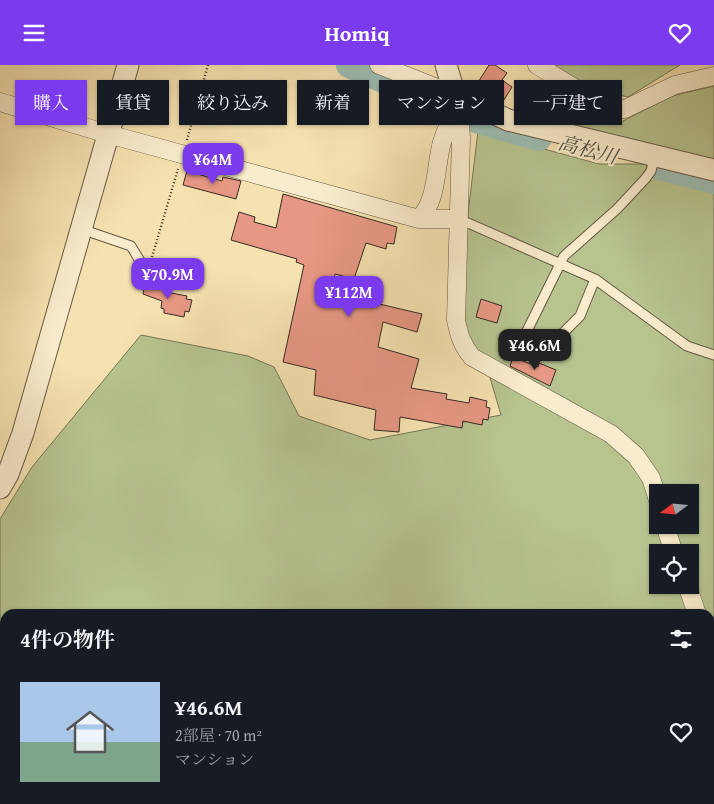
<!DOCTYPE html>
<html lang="ja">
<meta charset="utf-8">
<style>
body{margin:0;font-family:"Gentium Book Plus","Noto Serif JP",serif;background:#242831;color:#f1f3f6;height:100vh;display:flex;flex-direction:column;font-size:19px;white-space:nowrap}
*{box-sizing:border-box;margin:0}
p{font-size:16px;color:#9ea1a6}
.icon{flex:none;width:28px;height:28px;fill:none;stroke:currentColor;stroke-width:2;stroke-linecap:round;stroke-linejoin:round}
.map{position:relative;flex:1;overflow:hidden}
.details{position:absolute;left:0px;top:544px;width:715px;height:196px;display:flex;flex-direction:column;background:#171b24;border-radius:15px 15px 0 0;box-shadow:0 1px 4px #0004}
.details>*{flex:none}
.hud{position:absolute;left:15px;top:15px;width:685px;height:45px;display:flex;gap:10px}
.needle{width:32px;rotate:254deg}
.fabs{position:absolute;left:649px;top:419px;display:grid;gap:10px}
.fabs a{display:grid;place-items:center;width:50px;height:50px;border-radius:0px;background:#171b24;box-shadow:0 1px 4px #0004;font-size:25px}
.price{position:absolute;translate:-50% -42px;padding:0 11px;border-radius:10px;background:#7c3aed;color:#fff;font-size:16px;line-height:32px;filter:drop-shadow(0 1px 2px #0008)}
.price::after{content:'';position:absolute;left:50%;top:30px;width:15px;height:11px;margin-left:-8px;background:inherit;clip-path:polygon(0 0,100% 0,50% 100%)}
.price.selected{background:#222;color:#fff}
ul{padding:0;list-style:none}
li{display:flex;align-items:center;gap:15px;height:125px;padding:0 20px}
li+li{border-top:1px solid #363941}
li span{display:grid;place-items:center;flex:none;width:140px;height:100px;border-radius:0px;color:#555}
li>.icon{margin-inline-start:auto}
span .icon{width:60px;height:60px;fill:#fffc;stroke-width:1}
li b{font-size:21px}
h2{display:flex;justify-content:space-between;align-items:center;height:60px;padding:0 20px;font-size:21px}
.chip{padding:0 18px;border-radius:0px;background:#171b24;box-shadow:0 1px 4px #0004;font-size:18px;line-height:45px}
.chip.selected{background:#7c3aed;color:#fff}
header{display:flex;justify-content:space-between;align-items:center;height:65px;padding:0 20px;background:#7c3aed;color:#fff;font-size:22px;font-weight:800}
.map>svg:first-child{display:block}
.green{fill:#b7c490;stroke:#767858;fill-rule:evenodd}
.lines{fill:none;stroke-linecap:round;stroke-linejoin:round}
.river{stroke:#9dbdb2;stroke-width:26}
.building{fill:#e79884;stroke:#352b21}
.service-casing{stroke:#655945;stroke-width:11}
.minor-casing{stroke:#655945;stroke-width:19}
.tertiary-casing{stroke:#655945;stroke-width:23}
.path{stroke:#352b21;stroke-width:2.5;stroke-dasharray:1 2.5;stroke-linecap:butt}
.service{stroke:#f9eccc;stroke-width:9}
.minor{stroke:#f9eccc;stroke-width:18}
.tertiary{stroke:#f9eccc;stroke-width:21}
.labels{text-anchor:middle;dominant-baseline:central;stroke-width:4.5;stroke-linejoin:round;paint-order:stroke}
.water-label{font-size:20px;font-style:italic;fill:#4f5045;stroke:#f9eccc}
</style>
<header><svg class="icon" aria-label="menu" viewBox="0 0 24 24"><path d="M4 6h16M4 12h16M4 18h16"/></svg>Homiq<svg class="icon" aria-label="heart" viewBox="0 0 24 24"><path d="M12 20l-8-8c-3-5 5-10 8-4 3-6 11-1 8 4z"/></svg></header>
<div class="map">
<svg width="714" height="739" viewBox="0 0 714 739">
<rect width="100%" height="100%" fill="#f6e2b1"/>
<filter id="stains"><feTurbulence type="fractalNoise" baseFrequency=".004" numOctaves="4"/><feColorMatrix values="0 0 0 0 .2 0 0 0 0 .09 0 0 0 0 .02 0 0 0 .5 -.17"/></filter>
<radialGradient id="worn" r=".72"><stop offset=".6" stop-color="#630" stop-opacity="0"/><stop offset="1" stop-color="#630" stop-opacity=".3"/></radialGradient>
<path class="green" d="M 550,0 L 680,0 L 628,32 L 592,24 Z
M 558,21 L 621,57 L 672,31 L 714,21 L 714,739 L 0,739 L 0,454 L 32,402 L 141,270 L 248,291 L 274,302 L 299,351 L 370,375 L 501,350 L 486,299 L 467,275 L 464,249 L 464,182 L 478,66 L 599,99 L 646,99 L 545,59 ZM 658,428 L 690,428 L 690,460 L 658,460 ZM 658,488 L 690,488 L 690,520 L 658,520 ZM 5,549 L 710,549 L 710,735 L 5,735 Z"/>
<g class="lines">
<path class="river" d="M 349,0 L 449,44
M 472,54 L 539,73
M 659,102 L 714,116"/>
</g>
<path class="building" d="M 489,0 L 495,0 L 507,8 L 502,15 L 512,22 L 502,38 L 475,22 Z
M 528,22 L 545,38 L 534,48 L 518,33 Z
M 187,106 L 222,116 L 223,112 L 241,116 L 236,134 L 183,120 Z
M 283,129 L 397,162 L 394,179 L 387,178 L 386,184 L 366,178 L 354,214 L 335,209 L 329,238 L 351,243 L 355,238 L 373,243 L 375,238 L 422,249 L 417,267 L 383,257 L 378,282 L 419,294 L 411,323 L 447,329 L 446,334 L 469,338 L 470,332 L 487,336 L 486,342 L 490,343 L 488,355 L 483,354 L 482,360 L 463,356 L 462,363 L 400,352 L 399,367 L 374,365 L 376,345 L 314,330 L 316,305 L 283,297 L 304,200 L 296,197 L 297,194 L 231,175 L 239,147 L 255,152 L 254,157 L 276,163 Z
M 145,217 L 167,221 L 166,227 L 187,231 L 186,234 L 192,235 L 189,247 L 185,246 L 184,252 L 164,248 L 164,244 L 161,243 L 162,236 L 143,229 Z
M 481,234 L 502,241 L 497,258 L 476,252 Z
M 513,292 L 538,302 L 539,298 L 556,305 L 550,321 L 510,301 Z"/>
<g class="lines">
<defs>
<path id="service" d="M 459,154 L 595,214 L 687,281 L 714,290
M 81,164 L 131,181 L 149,211
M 561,270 L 580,251 L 595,214
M 519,282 L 564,191 L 617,144 L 646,113 L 651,106 L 655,90"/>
<path id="minor" d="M 379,0 L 455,30 L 459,43 L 461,73 L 456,255 C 459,270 462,280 472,292 L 611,369 L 636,391 L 651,413 L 658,435
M 537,0 L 608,44 L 625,44 L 675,20 L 714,11
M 0,37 L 108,69 L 419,154 L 459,154
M 419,154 C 438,135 435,102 442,77 C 446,64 451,54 459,43
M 665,460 L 674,488
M 687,520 L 697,549
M 710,583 L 714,594"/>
<path id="tertiary" d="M 446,0 L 455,30 L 508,55 L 714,105
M 0,423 L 8,409 L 23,368 L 128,0"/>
</defs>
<use href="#service" class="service-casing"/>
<use href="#minor" class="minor-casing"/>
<use href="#tertiary" class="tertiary-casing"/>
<path class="path" d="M 187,75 L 208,0
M 152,192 L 178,104"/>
<use href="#service" class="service"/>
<use href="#minor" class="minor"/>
<use href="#tertiary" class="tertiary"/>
</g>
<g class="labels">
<g class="water-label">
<text transform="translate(588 84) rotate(15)">高松川</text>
</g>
</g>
<rect width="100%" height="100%" filter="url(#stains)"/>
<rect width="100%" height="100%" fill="url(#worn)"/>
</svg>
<div class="fabs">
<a><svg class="needle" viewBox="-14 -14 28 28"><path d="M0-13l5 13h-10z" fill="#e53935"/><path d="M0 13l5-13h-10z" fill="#9ea1a6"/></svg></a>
<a><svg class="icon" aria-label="locate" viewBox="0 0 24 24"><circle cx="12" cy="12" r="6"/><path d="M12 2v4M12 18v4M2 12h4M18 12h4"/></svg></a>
</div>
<b class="price" style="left:213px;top:120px">¥64M</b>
<b class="price" style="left:168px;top:235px">¥70.9M</b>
<b class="price" style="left:349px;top:253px">¥112M</b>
<b class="price selected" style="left:535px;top:306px">¥46.6M</b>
<div class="hud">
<a class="chip selected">購入</a>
<a class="chip">賃貸</a>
<a class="chip">絞り込み</a>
<a class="chip">新着</a>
<a class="chip">マンション</a>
<a class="chip">一戸建て</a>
</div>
<section class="details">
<h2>4件の物件<svg class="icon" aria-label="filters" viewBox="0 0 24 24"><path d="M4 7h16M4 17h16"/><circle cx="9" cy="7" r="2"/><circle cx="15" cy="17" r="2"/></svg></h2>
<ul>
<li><span style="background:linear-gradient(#a9c7e8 60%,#7fa58c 0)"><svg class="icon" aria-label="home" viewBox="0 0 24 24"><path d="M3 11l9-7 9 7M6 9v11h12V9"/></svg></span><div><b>¥46.6M</b><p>2部屋 · 70 m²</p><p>マンション</p></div><svg class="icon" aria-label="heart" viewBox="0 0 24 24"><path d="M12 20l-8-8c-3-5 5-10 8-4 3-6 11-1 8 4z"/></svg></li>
</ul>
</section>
</div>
